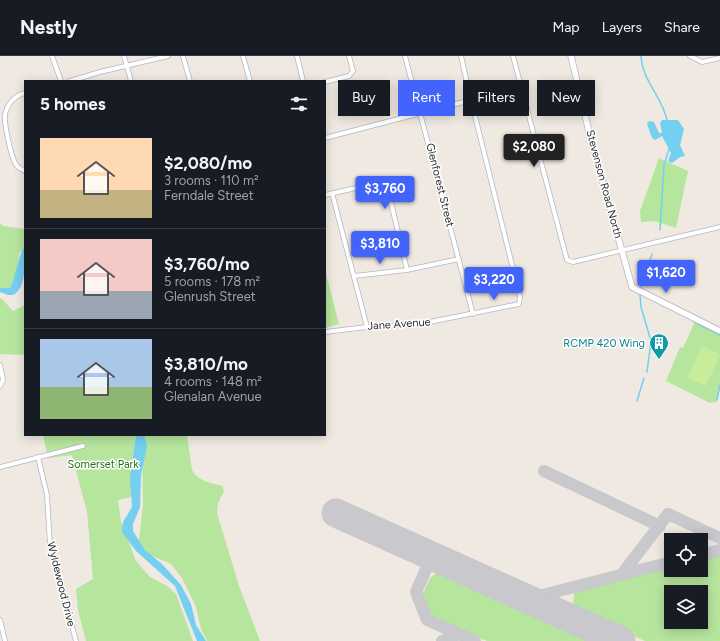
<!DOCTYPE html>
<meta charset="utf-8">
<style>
body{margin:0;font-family:Figtree,sans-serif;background:#20242c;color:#f1f3f6;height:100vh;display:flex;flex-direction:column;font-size:15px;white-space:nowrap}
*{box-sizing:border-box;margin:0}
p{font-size:13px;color:#9ea1a6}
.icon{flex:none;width:22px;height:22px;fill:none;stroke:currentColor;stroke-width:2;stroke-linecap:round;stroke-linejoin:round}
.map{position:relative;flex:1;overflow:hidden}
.details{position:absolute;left:24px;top:24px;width:302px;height:356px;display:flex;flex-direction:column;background:#171b24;border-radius:0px;box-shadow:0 2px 10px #0003}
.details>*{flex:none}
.banner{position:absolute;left:338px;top:24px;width:322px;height:36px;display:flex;gap:8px}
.tools{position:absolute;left:664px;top:477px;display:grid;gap:8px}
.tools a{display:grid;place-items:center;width:44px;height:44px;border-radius:0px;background:#171b24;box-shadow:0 2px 10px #0003;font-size:20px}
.price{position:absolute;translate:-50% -34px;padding:0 9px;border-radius:4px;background:#4264fb;color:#fff;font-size:13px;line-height:26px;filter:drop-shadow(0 1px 2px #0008)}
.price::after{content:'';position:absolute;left:50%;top:24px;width:12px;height:9px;margin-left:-6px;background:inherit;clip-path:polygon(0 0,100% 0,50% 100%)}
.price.current{background:#222;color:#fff}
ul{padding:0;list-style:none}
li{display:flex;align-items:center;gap:12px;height:100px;padding:0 16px}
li+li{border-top:1px solid #363941}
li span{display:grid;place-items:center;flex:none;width:112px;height:80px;border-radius:0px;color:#555}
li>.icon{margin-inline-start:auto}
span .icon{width:48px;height:48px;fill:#fffc;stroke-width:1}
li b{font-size:17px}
h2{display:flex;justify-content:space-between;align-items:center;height:48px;padding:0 16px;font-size:17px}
.chip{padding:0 14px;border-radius:0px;background:#171b24;box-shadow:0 2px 10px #0003;font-size:14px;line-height:36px}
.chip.current{background:#4264fb;color:#fff}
header{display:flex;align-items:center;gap:24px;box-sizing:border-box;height:56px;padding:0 20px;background:#171b24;border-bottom:1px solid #363941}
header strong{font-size:19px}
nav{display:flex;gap:22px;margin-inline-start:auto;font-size:14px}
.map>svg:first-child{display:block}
.green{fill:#b6e59e;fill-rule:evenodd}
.pitch{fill:#c9ec9a}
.water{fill:#75cff0}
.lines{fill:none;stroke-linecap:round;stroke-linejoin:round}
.stream{stroke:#75cff0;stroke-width:1.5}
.taxiway{stroke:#c9c8cc;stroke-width:12}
.runway{stroke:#c9c8cc;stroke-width:29}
.street-casing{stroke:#b4b7c1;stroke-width:5.5}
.secondary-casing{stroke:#b4b7c1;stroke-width:7}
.street{stroke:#fff;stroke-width:4}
.secondary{stroke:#fff;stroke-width:5.5}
.labels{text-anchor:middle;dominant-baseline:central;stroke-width:3;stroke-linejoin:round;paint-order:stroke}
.street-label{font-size:11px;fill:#2e2e2e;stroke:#fff}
.culture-label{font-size:11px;fill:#0d838f;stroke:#fff;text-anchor:end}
.park-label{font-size:11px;fill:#2c6e1b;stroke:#fff}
</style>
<header>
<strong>Nestly</strong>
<nav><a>Map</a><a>Layers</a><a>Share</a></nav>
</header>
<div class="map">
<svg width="720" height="585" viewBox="0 0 720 585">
<rect width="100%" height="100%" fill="#efe9e1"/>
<path class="green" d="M 659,102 L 688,115 L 676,172 L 654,165 L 641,166 L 640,155 Z
M 0,167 L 3,170 L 25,173 L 25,192 L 19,197 L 16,227 L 6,235 L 0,232 Z
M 325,214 L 339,268 L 325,272 Z
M 0,242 L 2,243 L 13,255 L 25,249 L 25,299 L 0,298 Z
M 692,265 L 720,277 L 720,333 L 716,346 L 710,347 L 666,325 L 680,291 L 683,292 L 694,268 Z
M 43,379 L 136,379 L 131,414 L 131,441 L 118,444 L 121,467 L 125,472 L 127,481 L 136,505 L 150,521 L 167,530 L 176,538 L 193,585 L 86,585 L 78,554 L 76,533 L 93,523 L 87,456 L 72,399 L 48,402 Z
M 142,379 L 187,379 L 192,414 C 197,425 211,427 222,430 L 224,435 L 218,447 L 217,457 L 239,530 L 260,585 L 207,585 L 201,573 L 196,551 L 182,522 L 171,508 L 148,498 L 139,485 L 143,449 Z
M 720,497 L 720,585 L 645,585 L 573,552 L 574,537 L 624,517 L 671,507 L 671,514 L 701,514 L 701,501 ZM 671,536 L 701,536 L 701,566 L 671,566 Z
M 438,516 L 594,585 L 487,585 L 431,560 L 422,539 L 430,522 Z"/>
<path class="pitch" d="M 702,290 L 720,298 L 706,330 L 687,322 Z"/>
<path class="water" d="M 662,64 L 678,64 L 684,73 L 680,89 L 685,100 L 680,101 L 672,107 L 668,105 L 671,97 L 662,80 L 655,84 L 652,82 L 647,68 L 649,65 L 654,66 L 659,77 L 662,77 L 660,67 Z
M 25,189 C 25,203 27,232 13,239 L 8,239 L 0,236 L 0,232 L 10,232 C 17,218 17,203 25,189 Z
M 136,379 L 144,379 L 147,390 L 141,419 L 140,451 L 133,468 L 133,475 L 145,494 L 162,508 L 181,529 L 191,548 L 196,569 L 206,585 L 197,585 L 175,530 L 136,495 L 122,476 L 123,466 L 132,451 L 130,422 Z"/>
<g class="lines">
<path class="stream" d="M 641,0 C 642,24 662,41 667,64
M 660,174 L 664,109 L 669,93
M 641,231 L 652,198
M 640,237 L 641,251 L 651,285 L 647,316
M 698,268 L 720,279
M 717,344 L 720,329
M 637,345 L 644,322"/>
<path class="taxiway" d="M 544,415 L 660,470
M 701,499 L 720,494
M 437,502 L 427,511 L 416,536 L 427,564 L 475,585
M 622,518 L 668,458 L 720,482
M 527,543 L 671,506
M 442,585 L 459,578"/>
<path class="runway" d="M 336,457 L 621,585"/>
<defs>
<path id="street" d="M 52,0 L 61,25
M 124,0 L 131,25
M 183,0 L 190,25
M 243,0 L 250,25
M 297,0 L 303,25
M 405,0 L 473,258
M 513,0 L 567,204 L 573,206 L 720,171
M 690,0 L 702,6 L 720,2
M 70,25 L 100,16 L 168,0
M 325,26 L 349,20 L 353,15 L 349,0
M 25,37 C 15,39 7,48 5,59 C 4,67 11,103 17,110 C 19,112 23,114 25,115
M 325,82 L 471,44
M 332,137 L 367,271
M 325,139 L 369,129 L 380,129 L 388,134 L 407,214
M 354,220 L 407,214 L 459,203
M 325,276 L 367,271 L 420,268 L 519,248 L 520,241 L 471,44 L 461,0
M 0,309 L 3,324 L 0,330
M 38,401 L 47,439 L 50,489 L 76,585
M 0,411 L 83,390
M 0,564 L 5,585"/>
<path id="secondary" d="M 571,0 L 590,80 L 632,231 L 720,275"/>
</defs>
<use href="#street" class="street-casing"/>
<use href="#secondary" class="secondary-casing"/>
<use href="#street" class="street"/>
<use href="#secondary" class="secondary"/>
</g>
<defs>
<symbol id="building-pin" viewBox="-11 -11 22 30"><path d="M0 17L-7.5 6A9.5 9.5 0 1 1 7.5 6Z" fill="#0f9aa8" stroke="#fff"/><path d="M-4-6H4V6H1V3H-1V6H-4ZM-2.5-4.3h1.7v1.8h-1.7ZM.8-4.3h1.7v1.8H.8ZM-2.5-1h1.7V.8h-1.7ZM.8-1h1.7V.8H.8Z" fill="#fff"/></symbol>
</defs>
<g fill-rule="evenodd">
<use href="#building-pin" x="648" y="276" width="22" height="30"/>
</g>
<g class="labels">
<g class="street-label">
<text transform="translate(604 128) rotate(75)">Stevenson Road North</text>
<text transform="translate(440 129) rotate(76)">Glenforest Street</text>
<text transform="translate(399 268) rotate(-4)">Jane Avenue</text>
<text transform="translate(61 528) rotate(76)">Wyldewood Drive</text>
</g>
<g class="culture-label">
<text x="645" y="287">RCMP 420 Wing</text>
</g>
<g class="park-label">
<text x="103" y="408">Somerset Park</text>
</g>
</g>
</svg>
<div class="tools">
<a><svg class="icon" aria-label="locate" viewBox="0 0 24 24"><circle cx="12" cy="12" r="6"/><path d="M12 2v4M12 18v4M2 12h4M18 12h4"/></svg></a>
<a><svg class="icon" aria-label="layers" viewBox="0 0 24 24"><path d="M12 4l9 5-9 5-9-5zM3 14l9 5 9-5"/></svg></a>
</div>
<b class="price current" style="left:534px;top:112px">$2,080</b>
<b class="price" style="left:385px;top:154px">$3,760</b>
<b class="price" style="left:380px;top:209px">$3,810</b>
<b class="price" style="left:666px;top:238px">$1,620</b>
<b class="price" style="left:494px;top:245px">$3,220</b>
<div class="banner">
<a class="chip">Buy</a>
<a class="chip current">Rent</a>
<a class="chip">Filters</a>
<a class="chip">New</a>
</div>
<section class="details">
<h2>5 homes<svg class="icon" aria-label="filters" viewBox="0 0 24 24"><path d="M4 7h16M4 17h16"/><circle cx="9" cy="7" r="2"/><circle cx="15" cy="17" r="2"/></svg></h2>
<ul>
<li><span style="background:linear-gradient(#ffd9b3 65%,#c2b280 0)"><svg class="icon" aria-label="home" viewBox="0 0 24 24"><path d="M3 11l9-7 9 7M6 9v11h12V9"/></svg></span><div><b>$2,080/mo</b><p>3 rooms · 110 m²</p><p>Ferndale Street</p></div></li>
<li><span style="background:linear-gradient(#f6c9c9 65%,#9aa5b1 0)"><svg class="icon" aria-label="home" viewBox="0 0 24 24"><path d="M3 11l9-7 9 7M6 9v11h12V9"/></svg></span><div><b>$3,760/mo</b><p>5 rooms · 178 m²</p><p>Glenrush Street</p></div></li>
<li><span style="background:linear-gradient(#a9c7e8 60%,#8fb573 0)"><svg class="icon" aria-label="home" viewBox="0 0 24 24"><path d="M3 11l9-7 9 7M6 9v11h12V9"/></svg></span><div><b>$3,810/mo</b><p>4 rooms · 148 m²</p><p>Glenalan Avenue</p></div></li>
</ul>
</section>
</div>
